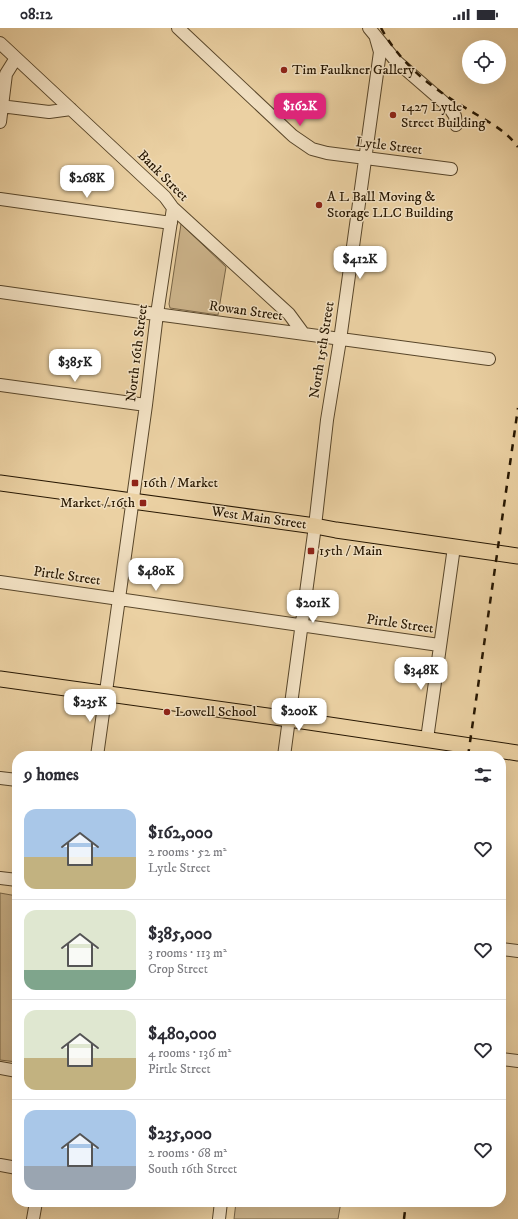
<!DOCTYPE html>
<meta charset="utf-8">
<style>
body{margin:0;font-family:"IM FELL DW Pica",serif;background:#f2f2f3;color:#2b2b33;height:100vh;display:flex;flex-direction:column;font-size:15px;white-space:nowrap}
*{box-sizing:border-box;margin:0}
p{font-size:13px;color:#7c7c81}
.icon{flex:none;width:22px;height:22px;fill:none;stroke:currentColor;stroke-width:2;stroke-linecap:round;stroke-linejoin:round}
.map{position:relative;flex:1;overflow:hidden}
.details{position:absolute;left:12px;top:723px;width:494px;height:456px;display:flex;flex-direction:column;background:#fff;border-radius:16px;box-shadow:0 4px 16px #0002}
.details>*{flex:none}
.buttons{position:absolute;left:462px;top:12px;display:grid;gap:8px}
.buttons a{display:grid;place-items:center;width:44px;height:44px;border-radius:50%;background:#fff;box-shadow:0 4px 16px #0002;font-size:20px}
.price{position:absolute;translate:-50% -34px;padding:0 9px;border-radius:8px;background:#fff;color:#222;font-size:13px;line-height:26px;filter:drop-shadow(0 1px 2px #0008)}
.price::after{content:'';position:absolute;left:50%;top:24px;width:12px;height:9px;margin-left:-6px;background:inherit;clip-path:polygon(0 0,100% 0,50% 100%)}
.price.active{background:#db2777;color:#fff}
ul{padding:0;list-style:none}
li{display:flex;align-items:center;gap:12px;height:100px;padding:0 12px}
li+li{border-top:1px solid #e1e1e2}
li span{display:grid;place-items:center;flex:none;width:112px;height:80px;border-radius:12px;color:#555}
li>.icon{margin-inline-start:auto}
span .icon{width:48px;height:48px;fill:#fffc;stroke-width:1}
li b{font-size:17px}
h2{display:flex;justify-content:space-between;align-items:center;height:48px;padding:0 12px;font-size:17px}
.status{display:flex;justify-content:space-between;align-items:center;height:28px;padding:0 20px;background:#fff;direction:ltr}
.status svg{height:11px;fill:currentColor}
.map>svg:first-child{display:block}
.green{fill:#cab188;stroke:#786445}
.lines{fill:none;stroke-linecap:round;stroke-linejoin:round}
.minor-casing{stroke:#58462a;stroke-width:14}
.major-casing{stroke:#271702;stroke-width:17}
.minor{stroke:#f2e1c3;stroke-width:12}
.major{stroke:#ebd1a3;stroke-width:15}
.rail{stroke:#271702;stroke-width:2.5;stroke-dasharray:7 7;stroke-linecap:butt}
.poi-dot{fill:#8f2418;stroke:#f2e1c3;stroke-width:1.5}
.labels{text-anchor:middle;dominant-baseline:central;stroke-width:3;stroke-linejoin:round;paint-order:stroke}
.poi-label{font-size:14px;fill:#271702;stroke:#f2e1c3;text-anchor:start}
.street-label{font-size:14px;fill:#271702;stroke:#f2e1c3}
</style>
<div class="status"><b>08:12</b><svg viewBox="0 0 49 12"><path d="M0 12V9h3v3zM5 12V6h3v6zM10 12V3h3v9zM15 12V0h3v12zM26 1h20v11H26zM47 4h2v5h-2z"/></svg></div>
<div class="map">
<svg width="518" height="1191" viewBox="0 0 518 1191">
<rect width="100%" height="100%" fill="#ebd1a3"/>
<filter id="stains"><feTurbulence type="fractalNoise" baseFrequency=".005" numOctaves="4"/><feColorMatrix values="0 0 0 0 .2 0 0 0 0 .09 0 0 0 0 .02 0 0 0 .5 -.17"/></filter>
<radialGradient id="worn" r=".72"><stop offset=".6" stop-color="#630" stop-opacity="0"/><stop offset="1" stop-color="#630" stop-opacity=".3"/></radialGradient>
<path class="green" d="M 181,196 L 226,239 L 218,287 L 170,280 L 169,276 Z
M 0,865 L 17,868 L 17,1034 L 0,1032 Z
M 236,1174 L 341,1174 L 338,1191 L 234,1191 Z"/>
<g class="lines">
<defs>
<path id="minor" d="M 178,0 L 293,108 L 312,121 L 327,125 L 451,141
M 369,0 L 396,33 L 449,79 L 455,88 L 456,97
M 0,15 L 165,169 L 173,180 L 289,286 L 303,305
M 0,78 L 49,84 L 71,81
M 0,94 L 6,46 L 16,30
M 0,171 L 171,195
M 0,264 L 141,284 L 489,331
M 0,357 L 146,377
M 0,554 L 439,617
M 427,711 L 454,519
M 97,728 L 146,377 L 157,286 L 173,180
M 284,728 L 315,498 L 327,392 L 340,312 L 380,24 L 376,10
M 0,750 L 17,752
M 0,850 L 17,852
M 501,921 L 518,923
M 501,1031 L 518,1033
M 0,1040 L 17,1043
M 0,1137 L 17,1140
M 33,1191 L 36,1174
M 219,1191 L 221,1174"/>
<path id="major" d="M 0,455 L 315,498 L 336,502 L 518,528
M 0,651 L 289,691 L 518,725"/>
</defs>
<use href="#minor" class="minor-casing"/>
<use href="#major" class="major-casing"/>
<use href="#minor" class="minor"/>
<use href="#major" class="major"/>
<path class="rail" d="M 381,0 C 401,36 429,58 464,79 C 483,91 505,101 518,119
M 468,728 L 518,380
M 404,1191 L 406,1174"/>
</g>
<g class="poi-dot">
<circle cx="284" cy="42" r="4"/>
<circle cx="393" cy="87" r="4"/>
<circle cx="319" cy="177" r="4"/>
<rect x="131" y="451" width="8" height="8" rx="2"/>
<rect x="139" y="471" width="8" height="8" rx="2"/>
<rect x="307" y="519" width="8" height="8" rx="2"/>
<circle cx="167" cy="684" r="4"/>
</g>
<g class="labels">
<g class="poi-label">
<text x="292" y="42">Tim Faulkner Gallery</text>
<text x="401" y="79">1427 Lytle<tspan x="401" dy="16">Street Building</tspan></text>
<text x="327" y="169">A L Ball Moving &amp;<tspan x="327" dy="16">Storage LLC Building</tspan></text>
<text x="143" y="455">16th / Market</text>
<text x="135" y="475" text-anchor="end">Market / 16th</text>
<text x="319" y="523">15th / Main</text>
<text x="175" y="684">Lowell School</text>
</g>
<g class="street-label">
<text transform="translate(389 118) rotate(7)">Lytle Street</text>
<text transform="translate(163 148) rotate(45)">Bank Street</text>
<text transform="translate(246 283) rotate(8)">Rowan Street</text>
<text transform="translate(322 322) rotate(-81)">North 15th Street</text>
<text transform="translate(137 325) rotate(-83)">North 16th Street</text>
<text transform="translate(259 490) rotate(8)">West Main Street</text>
<text transform="translate(67 548) rotate(8)">Pirtle Street</text>
<text transform="translate(400 596) rotate(8)">Pirtle Street</text>
</g>
</g>
<rect width="100%" height="100%" filter="url(#stains)"/>
<rect width="100%" height="100%" fill="url(#worn)"/>
</svg>
<div class="buttons">
<a><svg class="icon" aria-label="locate" viewBox="0 0 24 24"><circle cx="12" cy="12" r="6"/><path d="M12 2v4M12 18v4M2 12h4M18 12h4"/></svg></a>
</div>
<b class="price active" style="left:300px;top:99px">$162K</b>
<b class="price" style="left:87px;top:171px">$268K</b>
<b class="price" style="left:360px;top:252px">$412K</b>
<b class="price" style="left:75px;top:355px">$385K</b>
<b class="price" style="left:156px;top:564px">$480K</b>
<b class="price" style="left:313px;top:596px">$201K</b>
<b class="price" style="left:421px;top:663px">$348K</b>
<b class="price" style="left:90px;top:695px">$235K</b>
<b class="price" style="left:299px;top:704px">$200K</b>
<section class="details">
<h2>9 homes<svg class="icon" aria-label="filters" viewBox="0 0 24 24"><path d="M4 7h16M4 17h16"/><circle cx="9" cy="7" r="2"/><circle cx="15" cy="17" r="2"/></svg></h2>
<ul>
<li><span style="background:linear-gradient(#a9c7e8 60%,#c2b280 0)"><svg class="icon" aria-label="home" viewBox="0 0 24 24"><path d="M3 11l9-7 9 7M6 9v11h12V9"/></svg></span><div><b>$162,000</b><p>2 rooms · 52 m²</p><p>Lytle Street</p></div><svg class="icon" aria-label="heart" viewBox="0 0 24 24"><path d="M12 20l-8-8c-3-5 5-10 8-4 3-6 11-1 8 4z"/></svg></li>
<li><span style="background:linear-gradient(#dfe7d0 75%,#7fa58c 0)"><svg class="icon" aria-label="home" viewBox="0 0 24 24"><path d="M3 11l9-7 9 7M6 9v11h12V9"/></svg></span><div><b>$385,000</b><p>3 rooms · 113 m²</p><p>Crop Street</p></div><svg class="icon" aria-label="heart" viewBox="0 0 24 24"><path d="M12 20l-8-8c-3-5 5-10 8-4 3-6 11-1 8 4z"/></svg></li>
<li><span style="background:linear-gradient(#dfe7d0 60%,#c2b280 0)"><svg class="icon" aria-label="home" viewBox="0 0 24 24"><path d="M3 11l9-7 9 7M6 9v11h12V9"/></svg></span><div><b>$480,000</b><p>4 rooms · 136 m²</p><p>Pirtle Street</p></div><svg class="icon" aria-label="heart" viewBox="0 0 24 24"><path d="M12 20l-8-8c-3-5 5-10 8-4 3-6 11-1 8 4z"/></svg></li>
<li><span style="background:linear-gradient(#a9c7e8 70%,#9aa5b1 0)"><svg class="icon" aria-label="home" viewBox="0 0 24 24"><path d="M3 11l9-7 9 7M6 9v11h12V9"/></svg></span><div><b>$235,000</b><p>2 rooms · 68 m²</p><p>South 16th Street</p></div><svg class="icon" aria-label="heart" viewBox="0 0 24 24"><path d="M12 20l-8-8c-3-5 5-10 8-4 3-6 11-1 8 4z"/></svg></li>
</ul>
</section>
</div>
